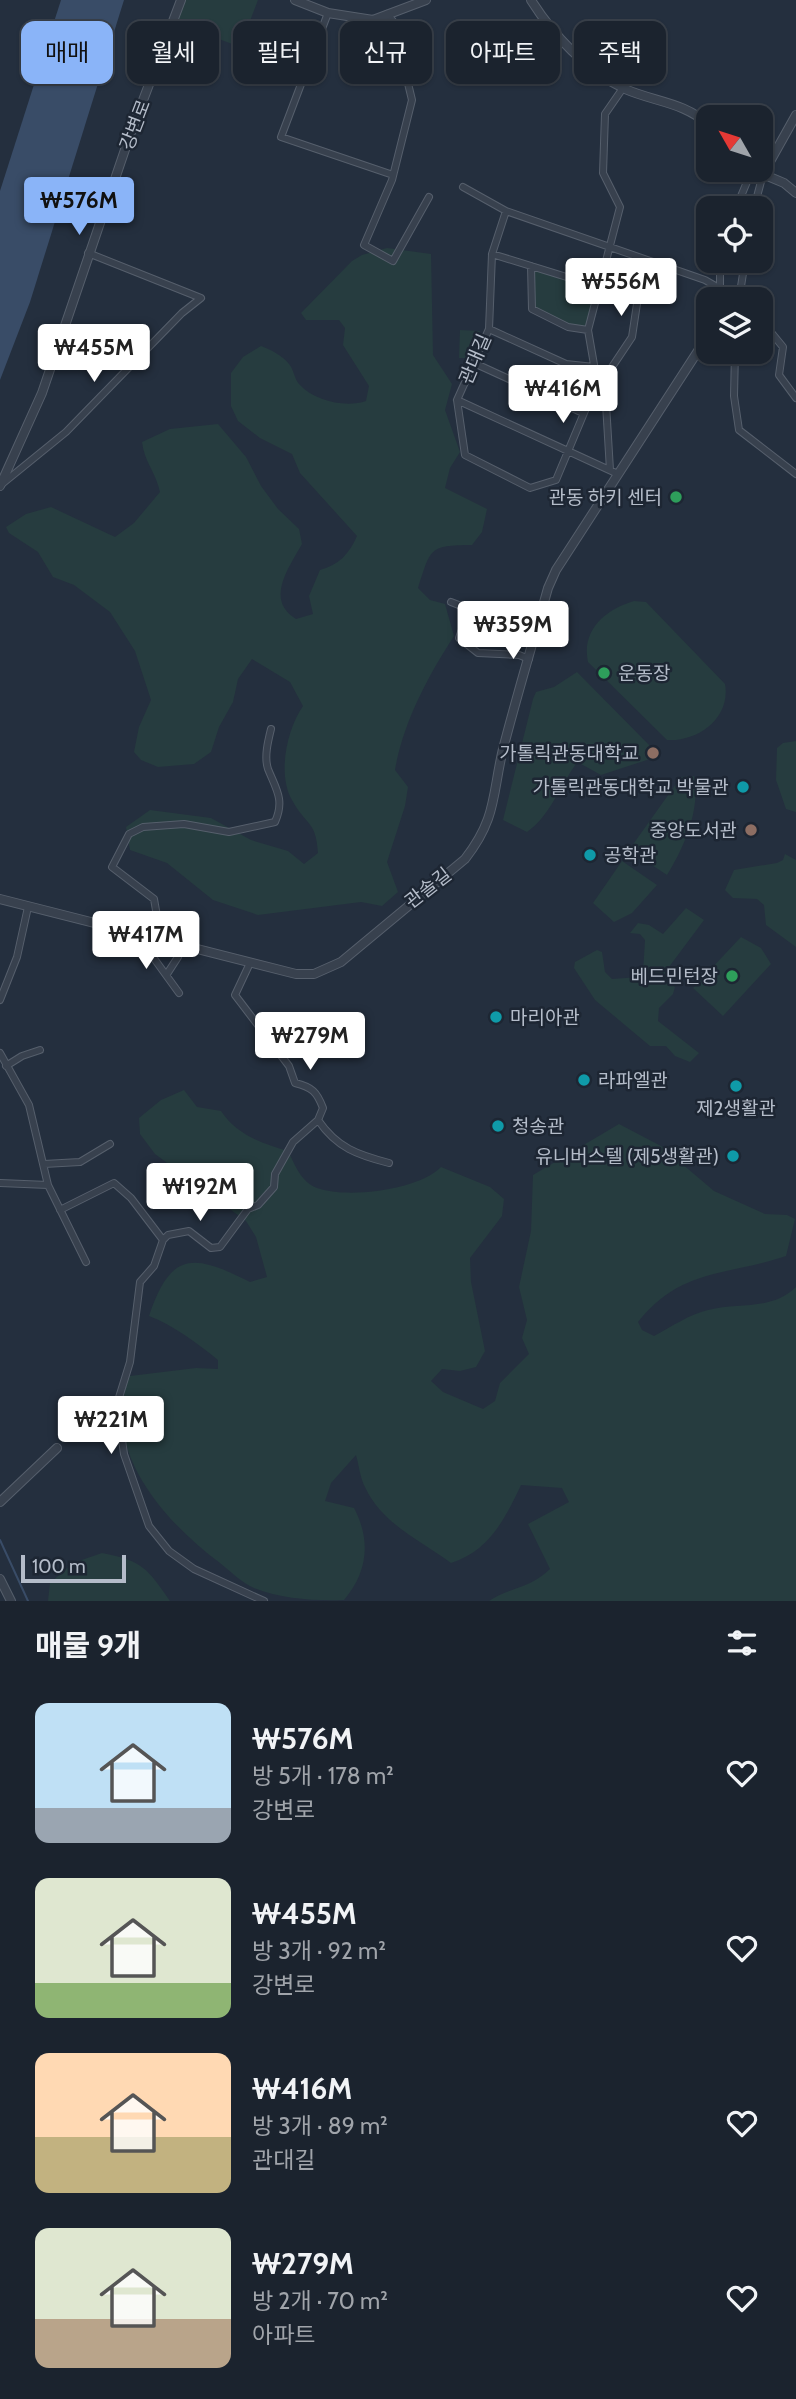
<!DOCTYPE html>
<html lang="ko">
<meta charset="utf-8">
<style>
body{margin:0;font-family:Cabin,"Noto Sans KR",sans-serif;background:#242b36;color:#f1f3f6;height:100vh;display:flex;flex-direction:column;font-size:26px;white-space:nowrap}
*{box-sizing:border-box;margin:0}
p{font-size:23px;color:#a0a4aa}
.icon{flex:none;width:38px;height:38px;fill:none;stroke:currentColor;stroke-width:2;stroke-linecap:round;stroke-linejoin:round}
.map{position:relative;height:1601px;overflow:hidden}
.sheet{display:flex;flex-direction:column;background:#1b232e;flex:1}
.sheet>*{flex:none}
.hud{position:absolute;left:21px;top:21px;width:754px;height:63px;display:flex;gap:14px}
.needle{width:46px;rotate:309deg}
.fabs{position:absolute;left:696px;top:105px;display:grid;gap:14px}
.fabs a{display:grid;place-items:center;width:77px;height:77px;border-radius:14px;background:#1b232e;box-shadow:0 2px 5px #0004,0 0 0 2px #39404a;font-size:35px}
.scale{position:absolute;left:21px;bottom:18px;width:105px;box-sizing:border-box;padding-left:7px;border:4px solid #b4bcc9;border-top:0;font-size:19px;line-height:24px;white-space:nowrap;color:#b4bcc9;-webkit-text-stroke:5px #1d2633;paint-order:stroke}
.price{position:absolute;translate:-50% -60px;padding:0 16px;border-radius:7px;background:#fff;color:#222;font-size:23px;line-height:46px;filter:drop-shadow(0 2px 4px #0008)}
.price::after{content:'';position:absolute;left:50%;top:42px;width:21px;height:16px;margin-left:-10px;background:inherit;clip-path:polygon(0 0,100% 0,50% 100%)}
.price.selected{background:#8ab4f8;color:#111}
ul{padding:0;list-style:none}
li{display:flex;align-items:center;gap:21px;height:175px;padding:0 35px}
li span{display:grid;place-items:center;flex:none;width:196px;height:140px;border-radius:14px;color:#555}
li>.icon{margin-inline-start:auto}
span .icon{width:84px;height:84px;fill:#fffc;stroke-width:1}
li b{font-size:30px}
h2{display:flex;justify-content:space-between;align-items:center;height:84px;padding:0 35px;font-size:30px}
.pill{padding:0 24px;border-radius:14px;background:#1b232e;box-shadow:0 2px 5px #0004,0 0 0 2px #39404a;font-size:24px;line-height:63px}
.pill.selected{background:#8ab4f8;color:#111}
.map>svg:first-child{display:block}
.green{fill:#263c3f}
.water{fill:#394c67}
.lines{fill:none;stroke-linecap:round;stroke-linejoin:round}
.stream{stroke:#394c67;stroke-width:2}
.minor-casing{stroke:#565f6c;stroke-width:8}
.tertiary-casing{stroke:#565f6c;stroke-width:10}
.minor{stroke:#38414e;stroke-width:6}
.tertiary{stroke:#38414e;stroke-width:8}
.leisure-dot{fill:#2e9e5b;stroke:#1d2633;stroke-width:2.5}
.education-dot{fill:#8d6e63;stroke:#1d2633;stroke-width:2.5}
.culture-dot{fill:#0f9aa8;stroke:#1d2633;stroke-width:2.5}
.labels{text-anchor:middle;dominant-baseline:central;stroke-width:5;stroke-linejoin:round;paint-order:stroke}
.street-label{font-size:19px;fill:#b4bcc9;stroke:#1d2633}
.poi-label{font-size:19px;fill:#b4bcc9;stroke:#1d2633;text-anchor:end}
</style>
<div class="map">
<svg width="796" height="1601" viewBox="0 0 796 1601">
<rect width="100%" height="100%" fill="#242f3e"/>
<path class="green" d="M 185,0 L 258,0 L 240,47 L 177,23 Z
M 387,248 L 431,254 L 433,355 L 452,384 L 445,410 L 460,452 L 450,468 L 445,488 L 487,509 L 482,532 L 472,545 C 428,545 431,549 418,588 L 430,600 L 445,604 L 454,636 C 428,676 403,723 395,770 L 408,787 L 405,806 L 387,862 L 398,892 L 382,906 L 361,902 L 258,915 L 213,900 L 167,863 L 130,850 L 126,827 L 150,810 L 211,818 L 251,840 L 288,851 L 304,864 L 318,853 C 316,820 306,826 292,800 C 277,774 287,729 303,706 L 290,682 L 252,659 L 238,679 L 233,702 L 219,727 L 211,752 L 194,764 L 158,767 L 141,760 L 134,752 L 139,727 L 151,700 L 135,651 L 110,612 L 74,585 L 53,577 L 38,552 L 9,533 L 6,527 L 26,514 L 51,507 L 115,537 L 134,523 L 160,492 C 156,473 144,461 142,442 L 170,429 L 218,424 L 246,457 L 261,486 L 278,509 L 299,529 L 302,544 C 288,569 265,600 296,619 L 313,614 L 309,596 L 320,570 C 339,565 349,554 357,536 L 300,473 L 292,454 L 260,438 L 238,421 L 231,406 L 231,373 L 243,357 L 261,346 C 271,350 282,355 289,364 C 294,370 294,378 299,384 C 314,401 346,408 366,401 L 369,386 L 343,345 L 345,328 L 339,320 L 306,320 L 301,313 L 352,261 L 362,255 Z
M 531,266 L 599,287 L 588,330 L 568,327 L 532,309 Z
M 460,330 L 480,331 L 471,358 L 459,358 Z
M 634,601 L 646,602 L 725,684 C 731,718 698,742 667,740 L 588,662 C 581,630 606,609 634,601 Z
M 577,672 L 654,750 L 650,759 L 601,775 L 581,764 L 576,764 C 560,786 550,816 527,832 L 503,820 L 533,699 L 536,692 L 554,687 Z
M 796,741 L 796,812 L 786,809 L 776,780 L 777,748 L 783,743 Z
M 694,776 C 701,808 684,848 667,875 L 629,850 L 681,777 Z
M 785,854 L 796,860 L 796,947 L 766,925 L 764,905 L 757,899 L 733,898 L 725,890 L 734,870 L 777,863 L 783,860 Z
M 622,861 L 657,885 L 632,913 L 614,922 L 593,903 Z
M 686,908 L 704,920 L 666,971 L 667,978 L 675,987 L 673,994 L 659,1008 L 658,1021 L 699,1053 L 690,1062 L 675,1056 L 666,1046 L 650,1046 L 595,1000 L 574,968 L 575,962 L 597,950 L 602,952 L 605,972 L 612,979 L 639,977 L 643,973 L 645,940 L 640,934 L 630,933 L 638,923 L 649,925 L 663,934 Z
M 741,937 L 761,948 L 771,964 L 723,1016 L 693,988 Z
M 184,1090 L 197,1107 L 221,1111 C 236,1134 262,1144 288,1151 C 295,1165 301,1182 317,1188 C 347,1199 419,1190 441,1167 L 490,1187 L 504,1199 L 502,1216 L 470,1258 L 471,1282 L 485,1351 L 476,1367 L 460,1371 L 442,1369 L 431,1381 L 443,1392 L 483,1409 L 495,1401 L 500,1383 L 529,1354 L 522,1338 L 527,1320 L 519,1287 L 531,1231 L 533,1175 L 619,1124 L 661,1146 L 714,1191 L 765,1214 L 787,1215 L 795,1219 L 786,1256 C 726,1276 681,1268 638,1322 L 642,1330 L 654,1336 C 671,1327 690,1314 708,1310 C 740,1302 771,1311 796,1287 L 796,1601 L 489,1601 C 511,1587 531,1588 550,1569 L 528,1524 L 569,1502 L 562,1488 L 521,1485 C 505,1519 489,1551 451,1563 C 420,1540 382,1524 365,1487 C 360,1478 359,1465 356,1455 L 331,1483 L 325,1501 L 354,1508 C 371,1540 368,1572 344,1600 C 315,1601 282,1599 254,1588 C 242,1583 230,1571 220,1563 C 165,1522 99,1449 130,1376 L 196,1368 L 218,1369 L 218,1360 C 197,1343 173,1325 149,1316 C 171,1250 194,1254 250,1282 L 267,1277 L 256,1237 L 246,1221 L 155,1154 L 140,1134 L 139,1118 L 161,1100 Z
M 102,1553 C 143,1561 147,1568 170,1601 L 48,1601 L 50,1583 L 73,1563 Z"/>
<path class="water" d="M 61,0 L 124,0 L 30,302 L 0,380 L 0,191 Z"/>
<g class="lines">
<path class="stream" d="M 0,1540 L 28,1601"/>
<defs>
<path id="minor" d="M 328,13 L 281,137 L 393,175
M 387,14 L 393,21 L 412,100 L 392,180 L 364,245 L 393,261 L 429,197
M 463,187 L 506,211 L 705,280 L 738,299
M 736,208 L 752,170
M 754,208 L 763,174
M 506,211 L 492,254 L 489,329 L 457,400 L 465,455 L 530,488 L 556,480 L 597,382 L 588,330 L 620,207 L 603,173 L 605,114 L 623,88
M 492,254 L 599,287
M 531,266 L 532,309 L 568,327 L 588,330
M 720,288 L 720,261
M 739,299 L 745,261
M 761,320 L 783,347 L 779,375 L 796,398
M 489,329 L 566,364 L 594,367
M 735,352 L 734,396 L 739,430 L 796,474
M 474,363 L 583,413
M 600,381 L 606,404 L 610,470
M 597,382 L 604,379 L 632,337 L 638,297 L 649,263
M 457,400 L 618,474
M 2,484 L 66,432 L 182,313 L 201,298 L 88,253
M 451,602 L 469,609 L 459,638 L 478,653 L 519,655 L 529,659
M 137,935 L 179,993
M 152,939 L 157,916 L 154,899 L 112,867 L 129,834 L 143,827 L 184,824 L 229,832 L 275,822 C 285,800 276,789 268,769 C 264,757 268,741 271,729
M 250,963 L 235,995 L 289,1066 L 295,1083 C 312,1087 317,1092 323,1108 L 318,1120 C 337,1148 358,1155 389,1163
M 167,974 L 178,957 L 181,947
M 0,1000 L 17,957 L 28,907
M 0,1053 L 29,1105 L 48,1185 L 86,1262
M 6,1066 L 22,1056 L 40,1050
M 44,1164 L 80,1162 L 110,1144
M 0,1183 L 48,1185
M 60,1210 L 114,1183 L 131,1198 L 163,1240 L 168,1235 L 189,1231 L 211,1248 L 220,1247 L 248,1209 L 258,1205 L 274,1187 L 275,1174 L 293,1142 L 318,1120
M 163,1240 L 154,1266 L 140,1282 L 130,1362 L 117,1404 L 124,1454 L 149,1526 L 169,1551 L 194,1569 L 264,1601"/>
<path id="tertiary" d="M 295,0 L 328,13 L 373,20 L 426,0
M 531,0 C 553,35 587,71 625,89 C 655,102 684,102 709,125
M 753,170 L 784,183 L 796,193
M 763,174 L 796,115
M 720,288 L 721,299
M 0,486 L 42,393 L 131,132 L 181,0
M 0,899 L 296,974 L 314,974 L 341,962 L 465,859 C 497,818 492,795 503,749 C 517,695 533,642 548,588 L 556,570 L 709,334
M 0,1502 L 57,1448
M 0,1579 L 11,1601"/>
</defs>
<use href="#minor" class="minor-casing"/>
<use href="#tertiary" class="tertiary-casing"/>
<use href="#minor" class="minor"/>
<use href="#tertiary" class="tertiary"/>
</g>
<g class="leisure-dot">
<circle cx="676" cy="497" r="7"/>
<circle cx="604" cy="673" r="7"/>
<circle cx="732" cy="976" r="7"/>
</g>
<g class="education-dot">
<circle cx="653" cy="753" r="7"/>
<circle cx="751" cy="830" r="7"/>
</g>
<g class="culture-dot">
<circle cx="743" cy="787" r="7"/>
<circle cx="590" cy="855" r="7"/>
<circle cx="496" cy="1017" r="7"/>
<circle cx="584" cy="1080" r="7"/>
<circle cx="736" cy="1086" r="7"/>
<circle cx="498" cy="1126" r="7"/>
<circle cx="733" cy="1156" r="7"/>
</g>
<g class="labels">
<g class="street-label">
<text transform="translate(135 125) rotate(-69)">강변로</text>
<text transform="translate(475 359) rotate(-67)">관대길</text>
<text transform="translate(428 888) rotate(-38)">관솔길</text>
</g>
<g class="poi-label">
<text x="662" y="497">관동 하키 센터</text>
<text x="618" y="673" text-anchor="start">운동장</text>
<text x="639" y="753">가톨릭관동대학교</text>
<text x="729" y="787">가톨릭관동대학교 박물관</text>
<text x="737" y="830">중앙도서관</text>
<text x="604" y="855" text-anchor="start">공학관</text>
<text x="718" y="976">베드민턴장</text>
<text x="510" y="1017" text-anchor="start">마리아관</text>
<text x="598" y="1080" text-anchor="start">라파엘관</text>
<text x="736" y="1108" text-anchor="middle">제2생활관</text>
<text x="512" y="1126" text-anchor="start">청송관</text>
<text x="719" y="1156">유니버스텔 (제5생활관)</text>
</g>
</g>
</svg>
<div class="fabs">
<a><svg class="needle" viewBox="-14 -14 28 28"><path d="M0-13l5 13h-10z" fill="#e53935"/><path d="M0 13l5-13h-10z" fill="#a0a4aa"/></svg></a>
<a><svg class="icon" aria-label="locate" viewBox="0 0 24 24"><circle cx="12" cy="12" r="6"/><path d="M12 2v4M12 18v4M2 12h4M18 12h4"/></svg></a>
<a><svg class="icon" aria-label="layers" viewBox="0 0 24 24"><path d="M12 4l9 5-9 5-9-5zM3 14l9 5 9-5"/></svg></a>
</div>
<div class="scale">100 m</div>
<b class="price selected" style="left:79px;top:237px">₩576M</b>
<b class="price" style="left:621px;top:318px">₩556M</b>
<b class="price" style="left:94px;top:384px">₩455M</b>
<b class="price" style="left:563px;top:425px">₩416M</b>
<b class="price" style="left:513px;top:661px">₩359M</b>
<b class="price" style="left:146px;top:971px">₩417M</b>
<b class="price" style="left:310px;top:1072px">₩279M</b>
<b class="price" style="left:200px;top:1223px">₩192M</b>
<b class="price" style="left:111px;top:1456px">₩221M</b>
<div class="hud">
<a class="pill selected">매매</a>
<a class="pill">월세</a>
<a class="pill">필터</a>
<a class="pill">신규</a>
<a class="pill">아파트</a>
<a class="pill">주택</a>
</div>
</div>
<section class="sheet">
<h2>매물 9개<svg class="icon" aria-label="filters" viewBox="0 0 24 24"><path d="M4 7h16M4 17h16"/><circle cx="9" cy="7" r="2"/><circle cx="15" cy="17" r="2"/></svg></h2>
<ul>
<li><span style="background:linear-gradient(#bfe0f5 75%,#9aa5b1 0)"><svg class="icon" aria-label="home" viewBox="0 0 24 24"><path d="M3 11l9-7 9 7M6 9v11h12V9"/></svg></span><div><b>₩576M</b><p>방 5개 · 178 m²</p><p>강변로</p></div><svg class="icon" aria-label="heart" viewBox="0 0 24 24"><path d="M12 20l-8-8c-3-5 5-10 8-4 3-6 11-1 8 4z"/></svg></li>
<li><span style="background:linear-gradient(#dfe7d0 75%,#8fb573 0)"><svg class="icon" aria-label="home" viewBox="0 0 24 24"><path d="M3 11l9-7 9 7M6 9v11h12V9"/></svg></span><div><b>₩455M</b><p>방 3개 · 92 m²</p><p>강변로</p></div><svg class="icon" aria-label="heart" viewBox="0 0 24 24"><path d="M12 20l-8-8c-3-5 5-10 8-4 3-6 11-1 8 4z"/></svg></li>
<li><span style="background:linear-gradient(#ffd9b3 60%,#c2b280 0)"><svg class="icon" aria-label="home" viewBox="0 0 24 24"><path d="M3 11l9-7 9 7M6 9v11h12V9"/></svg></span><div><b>₩416M</b><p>방 3개 · 89 m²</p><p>관대길</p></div><svg class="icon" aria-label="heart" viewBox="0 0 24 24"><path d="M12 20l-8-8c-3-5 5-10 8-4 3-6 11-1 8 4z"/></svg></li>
<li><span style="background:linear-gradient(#dfe7d0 65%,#b9a48a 0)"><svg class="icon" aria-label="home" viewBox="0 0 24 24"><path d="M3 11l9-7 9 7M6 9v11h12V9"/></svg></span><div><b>₩279M</b><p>방 2개 · 70 m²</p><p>아파트</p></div><svg class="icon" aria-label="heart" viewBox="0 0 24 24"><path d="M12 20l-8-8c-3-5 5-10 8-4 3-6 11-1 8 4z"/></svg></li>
</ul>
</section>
